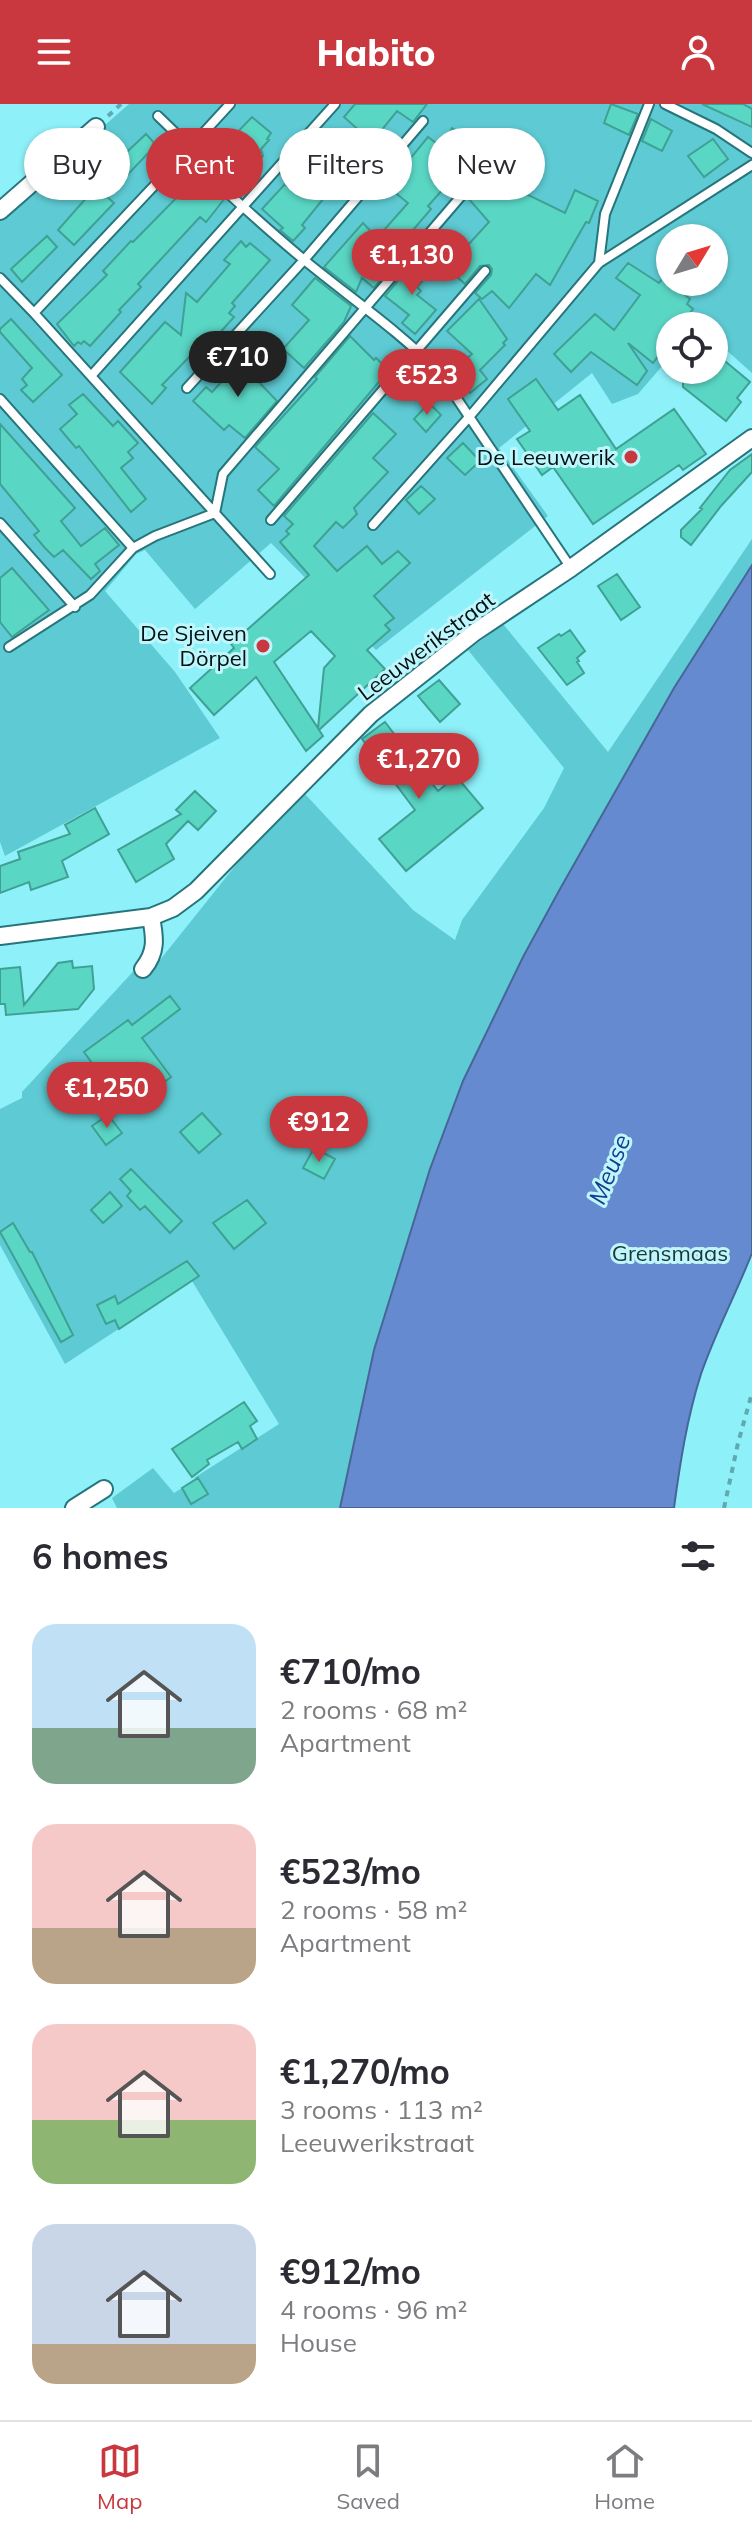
<!DOCTYPE html>
<meta charset="utf-8">
<style>
body{margin:0;font-family:Mulish,sans-serif;background:#f2f2f3;color:#2b2b33;height:100vh;display:flex;flex-direction:column;font-size:30px;white-space:nowrap}
*{box-sizing:border-box;margin:0}
p{font-size:26px;color:#7c7c81}
.icon{flex:none;width:44px;height:44px;fill:none;stroke:currentColor;stroke-width:2;stroke-linecap:round;stroke-linejoin:round}
.map{position:relative;height:1404px;overflow:hidden}
.sheet{display:flex;flex-direction:column;background:#fff;flex:1}
.sheet>*{flex:none}
.banner{position:absolute;left:24px;top:24px;width:704px;height:72px;display:flex;gap:16px}
.needle{width:52px;rotate:52deg}
.controls{position:absolute;left:656px;top:120px;display:grid;gap:16px}
.controls a{display:grid;place-items:center;width:72px;height:72px;border-radius:50%;background:#fff;box-shadow:0 2px 6px #0004;font-size:40px}
.price{position:absolute;translate:-50% -68px;padding:0 18px;border-radius:28px;background:#c8383e;color:#fff;font-size:26px;line-height:52px;filter:drop-shadow(0 2px 4px #0008)}
.price::after{content:'';position:absolute;left:50%;top:48px;width:24px;height:18px;margin-left:-12px;background:inherit;clip-path:polygon(0 0,100% 0,50% 100%)}
.price.active{background:#222;color:#fff}
ul{padding:0;list-style:none}
li{display:flex;align-items:center;gap:24px;height:200px;padding:0 32px}
li span{display:grid;place-items:center;flex:none;width:224px;height:160px;border-radius:24px;color:#555}
li>.icon{margin-inline-start:auto}
span .icon{width:96px;height:96px;fill:#fffc;stroke-width:1}
li b{font-size:34px}
h2{display:flex;justify-content:space-between;align-items:center;height:96px;padding:0 32px;font-size:34px}
.chip{padding:0 28px;border-radius:36px;background:#fff;box-shadow:0 2px 6px #0004;font-size:28px;line-height:72px}
.chip.active{background:#c8383e;color:#fff}
header{display:flex;justify-content:space-between;align-items:center;height:104px;padding:0 32px;background:#c8383e;color:#fff;font-size:36px;font-weight:800}
.menu{display:flex;justify-content:space-around;align-items:center;height:112px;border-top:2px solid #e1e1e2;background:#fff;font-size:22px;color:#7c7c81}
.menu a{display:grid;justify-items:center;gap:4px}
.menu .active{color:#c8383e}
.map>svg:first-child{display:block}
.green{fill:#5ecad3;fill-rule:evenodd}
.water{fill:#668ad0;stroke:#476698;stroke-width:2}
.building{fill:#5ad6c5;stroke:#3fa194;stroke-width:2;fill-rule:evenodd}
.lines{fill:none;stroke-linecap:round;stroke-linejoin:round}
.service-casing{stroke:#27757c;stroke-width:12}
.minor-casing{stroke:#27757c;stroke-width:20}
.path{stroke:#61a9b0;stroke-width:4;stroke-dasharray:6 6;stroke-linecap:butt}
.service{stroke:#fff;stroke-width:8}
.minor{stroke:#fff;stroke-width:16}
.poi-dot{fill:#c8383e;stroke:#bff6fb;stroke-width:3}
.labels{text-anchor:middle;dominant-baseline:central;stroke-width:6;stroke-linejoin:round;paint-order:stroke}
.poi-label{font-size:22px;fill:#001214;stroke:#bff6fb;text-anchor:end}
.street-label{font-size:22px;fill:#001214;stroke:#bff6fb}
.park-label{font-size:22px;fill:#1f3638;stroke:#bff6fb}
.water-label{font-size:24px;font-style:italic;fill:#163b8e;stroke:#bff6fb}
</style>
<header><svg class="icon" aria-label="menu" viewBox="0 0 24 24"><path d="M4 6h16M4 12h16M4 18h16"/></svg>Habito<svg class="icon" aria-label="person" viewBox="0 0 24 24"><circle cx="12" cy="8" r="4"/><path d="M4 21q1-7 8-7t8 7"/></svg></header>
<div class="map">
<svg width="752" height="1404" viewBox="0 0 752 1404">
<rect width="100%" height="100%" fill="#8ef0f9"/>
<path class="green" d="M 129,0 L 752,0 L 752,269 L 714,235 L 714,222 L 670,222 L 670,253 L 638,290 L 612,300 L 592,269 L 499,344 L 548,412 L 376,546 L 271,439 L 195,505 L 145,446 L 136,450 L 105,487 L 175,568 L 220,634 L 5,752 L 0,738 L 0,113 ZM 670,134 L 714,134 L 714,178 L 670,178 Z
M 752,435 L 752,461 L 674,584 L 560,785 L 523,853 L 463,977 L 430,1065 L 374,1246 L 340,1404 L 117,1404 L 112,1394 L 153,1364 L 174,1389 L 182,1384 L 191,1399 L 208,1390 L 199,1374 L 194,1374 L 279,1320 L 192,1177 L 65,1260 L 0,1141 L 0,1005 L 22,994 L 22,988 L 141,859 L 152,866 L 247,747 L 305,690 L 413,806 L 455,836 L 462,816 L 544,704 L 564,664 L 468,546 L 503,520 L 608,648 Z"/>
<path class="water" d="M 752,461 L 752,1149 C 736,1190 715,1229 701,1270 C 687,1314 680,1359 674,1404 L 340,1404 L 374,1246 L 430,1065 L 463,977 L 523,853 L 560,785 L 674,584 Z"/>
<path class="building" d="M 355,0 L 427,0 L 413,18 L 397,7 L 372,38 L 344,13 Z
M 611,0 L 638,10 L 629,31 L 604,19 Z
M 702,0 L 743,0 L 752,5 L 752,23 Z
M 252,13 L 271,29 L 267,35 L 269,36 L 261,45 L 263,52 L 233,85 L 221,73 L 227,66 L 211,49 L 224,37 L 229,37 Z
M 651,15 L 672,27 L 662,47 L 642,37 Z
M 452,24 L 526,67 L 516,85 L 565,109 L 575,86 L 598,97 L 589,119 L 586,118 L 550,181 L 536,170 L 509,204 L 492,187 L 482,195 L 475,189 L 491,171 L 492,165 L 489,161 L 480,162 L 465,180 L 447,164 L 489,118 L 468,94 L 475,86 L 473,79 L 466,77 L 459,83 L 452,75 L 428,102 L 431,105 L 401,140 L 406,145 L 374,184 L 362,174 L 356,188 L 324,163 L 363,119 L 377,134 L 408,99 L 392,86 L 408,65 L 404,62 L 428,33 L 441,43 Z
M 146,30 L 156,41 L 109,90 L 96,77 Z
M 713,35 L 728,55 L 704,73 L 688,52 Z
M 325,50 L 345,68 L 302,121 L 305,124 L 293,137 L 280,126 L 283,124 L 262,105 L 285,80 L 294,87 Z
M 192,78 L 205,90 L 211,83 L 224,95 L 218,103 L 206,118 L 200,113 L 138,180 L 141,183 L 119,206 L 121,208 L 90,242 L 84,237 L 81,240 L 78,238 L 74,242 L 57,220 L 107,171 L 103,167 L 131,137 L 133,138 Z
M 96,83 L 114,99 L 74,141 L 58,126 Z
M 47,132 L 57,143 L 22,178 L 11,165 Z
M 241,137 L 246,143 L 250,139 L 270,156 L 232,199 L 235,202 L 229,209 L 234,213 L 199,252 L 194,248 L 162,281 L 166,284 L 152,300 L 120,268 L 165,218 L 181,231 L 186,189 L 197,198 L 230,160 L 224,156 Z
M 417,154 L 430,167 L 417,183 L 421,187 L 417,191 L 436,206 L 415,230 L 402,219 L 409,211 L 385,192 Z
M 628,159 L 659,179 L 663,174 L 690,195 L 687,200 L 693,205 L 680,222 L 670,222 L 670,236 L 653,259 L 628,239 L 647,267 L 637,281 L 591,248 L 571,268 L 554,250 L 595,210 L 614,226 L 640,191 L 616,174 Z
M 315,174 L 351,202 L 344,218 L 304,264 L 283,245 L 309,216 L 292,201 Z
M 479,195 L 507,235 L 503,239 L 505,241 L 480,266 L 487,275 L 470,289 L 452,267 L 472,250 L 447,227 Z
M 11,215 L 62,271 L 33,298 L 21,286 L 27,281 L 22,275 L 32,264 L 0,228 L 0,225 Z
M 350,232 L 374,256 L 376,254 L 389,266 L 274,402 L 258,386 L 279,365 L 255,343 L 317,275 L 315,273 Z
M 714,248 L 750,278 L 737,294 L 741,298 L 726,317 L 683,283 L 683,276 L 691,266 L 714,266 Z
M 248,249 L 264,264 L 255,274 L 277,297 L 245,334 L 229,321 L 224,326 L 193,297 L 206,283 L 212,288 Z
M 536,275 L 558,306 L 580,291 L 616,345 L 674,305 L 706,350 L 683,366 L 679,361 L 593,420 L 553,363 L 542,371 L 517,335 L 530,327 L 508,295 Z
M 83,290 L 113,322 L 118,317 L 138,339 L 128,348 L 133,354 L 121,364 L 146,395 L 131,408 L 79,342 L 76,344 L 60,325 L 77,310 L 69,301 Z
M 429,299 L 441,311 L 426,328 L 414,315 Z
M 373,309 L 396,330 L 373,354 L 388,368 L 354,404 L 357,410 L 343,424 L 336,418 L 314,442 L 337,467 L 367,442 L 382,460 L 398,447 L 410,459 L 374,492 L 394,514 L 385,521 L 390,526 L 367,546 L 385,565 L 319,626 L 323,632 L 306,647 L 256,573 L 214,611 L 190,584 L 234,544 L 231,540 L 309,471 L 280,438 L 289,430 L 286,427 L 293,420 L 284,412 ZM 311,527 L 335,552 L 324,564 L 318,624 L 274,558 Z
M 0,320 L 75,404 L 61,417 L 81,442 L 105,424 L 119,441 L 95,460 L 100,467 L 91,475 L 63,446 L 54,453 L 45,444 L 34,431 L 39,427 L 0,380 Z
M 463,339 L 480,357 L 465,371 L 447,354 Z
M 752,350 L 752,368 L 721,402 L 691,441 L 681,433 L 681,426 L 702,405 L 700,404 L 730,366 Z
M 421,382 L 435,395 L 419,410 L 406,396 Z
M 12,464 L 49,506 L 12,533 L 0,518 L 0,474 Z
M 617,470 L 640,503 L 621,516 L 598,482 Z
M 570,526 L 585,547 L 577,554 L 579,557 L 577,558 L 584,569 L 567,581 L 538,544 L 559,530 L 561,532 Z
M 439,576 L 460,600 L 440,618 L 418,592 Z
M 385,618 L 438,687 L 456,672 L 483,704 L 406,767 L 379,735 L 415,706 L 362,635 Z
M 195,687 L 216,707 L 198,726 L 188,717 L 166,740 L 174,755 L 136,778 L 118,746 L 181,710 L 176,706 Z
M 95,704 L 109,730 L 62,757 L 68,773 L 31,786 L 29,778 L 0,789 L 0,762 L 20,755 L 18,748 L 70,730 L 65,721 Z
M 72,857 L 73,864 L 92,862 L 94,885 L 78,905 L 6,911 L 5,900 L 0,900 L 0,865 L 20,863 L 24,901 L 58,859 Z
M 170,892 L 180,905 L 142,934 L 171,973 L 155,985 L 136,959 L 107,980 L 84,948 L 128,916 L 132,921 Z
M 202,1009 L 221,1030 L 199,1049 L 180,1028 Z
M 108,1011 L 122,1029 L 106,1041 L 92,1022 Z
M 314,1044 L 335,1055 L 324,1075 L 303,1064 Z
M 131,1065 L 182,1117 L 170,1129 L 145,1102 L 140,1106 L 127,1092 L 131,1087 L 120,1075 Z
M 110,1088 L 122,1102 L 103,1119 L 91,1106 Z
M 247,1096 L 266,1119 L 234,1145 L 213,1119 Z
M 13,1119 L 30,1148 L 32,1148 L 73,1231 L 61,1238 L 0,1128 Z
M 187,1157 L 199,1172 L 119,1225 L 115,1216 L 106,1220 L 97,1201 L 115,1192 L 118,1200 Z
M 244,1298 L 257,1317 L 250,1322 L 257,1335 L 242,1345 L 238,1338 L 207,1356 L 209,1360 L 192,1373 L 172,1345 Z
M 198,1374 L 208,1390 L 191,1400 L 182,1384 Z"/>
<g class="lines">
<defs>
<path id="service" d="M 665,0 L 716,25 L 752,49
M 158,12 L 190,43
M 185,49 L 230,0
M 599,159 L 605,110 L 649,0
M 0,174 L 34,209 L 185,49 C 223,85 262,121 303,155 C 349,193 398,226 439,268 L 571,464
M 34,209 L 270,470
M 91,272 L 335,0
M 187,284 L 304,156 L 423,17
M 0,295 L 133,444
M 271,416 L 485,167
M 0,419 L 75,503
M 373,421 L 470,312 L 599,159 L 752,61
M 9,543 L 90,491 L 133,444 L 155,432 L 215,409 L 223,370 L 468,84"/>
<path id="minor" d="M 0,107 L 96,23
M 0,832 L 151,813 L 173,804 L 196,787 L 371,610 L 475,528 L 571,464 L 752,334
M 143,865 C 157,848 155,834 151,813
M 74,1404 L 104,1385"/>
</defs>
<use href="#service" class="service-casing"/>
<use href="#minor" class="minor-casing"/>
<path class="path" d="M 108,12 L 121,0
M 724,1404 L 738,1339 L 752,1289"/>
<use href="#service" class="service"/>
<use href="#minor" class="minor"/>
</g>
<g class="poi-dot">
<circle cx="631" cy="353" r="8"/>
<circle cx="263" cy="542" r="8"/>
</g>
<g class="labels">
<g class="poi-label">
<text x="615" y="353">De Leeuwerik</text>
<text x="247" y="529">De Sjeiven<tspan x="247" dy="25">Dörpel</tspan></text>
</g>
<g class="street-label">
<text transform="translate(426 542) rotate(-37)">Leeuwerikstraat</text>
</g>
<g class="park-label">
<text x="670" y="1149">Grensmaas</text>
</g>
<g class="water-label">
<text transform="translate(609 1065) rotate(-68)">Meuse</text>
</g>
</g>
</svg>
<div class="controls">
<a><svg class="needle" viewBox="-14 -14 28 28"><path d="M0-13l5 13h-10z" fill="#e53935"/><path d="M0 13l5-13h-10z" fill="#7c7c81"/></svg></a>
<a><svg class="icon" aria-label="locate" viewBox="0 0 24 24"><circle cx="12" cy="12" r="6"/><path d="M12 2v4M12 18v4M2 12h4M18 12h4"/></svg></a>
</div>
<b class="price" style="left:412px;top:193px">€1,130</b>
<b class="price active" style="left:238px;top:295px">€710</b>
<b class="price" style="left:427px;top:313px">€523</b>
<b class="price" style="left:419px;top:697px">€1,270</b>
<b class="price" style="left:107px;top:1026px">€1,250</b>
<b class="price" style="left:319px;top:1060px">€912</b>
<div class="banner">
<a class="chip">Buy</a>
<a class="chip active">Rent</a>
<a class="chip">Filters</a>
<a class="chip">New</a>
</div>
</div>
<section class="sheet">
<h2>6 homes<svg class="icon" aria-label="filters" viewBox="0 0 24 24"><path d="M4 7h16M4 17h16"/><circle cx="9" cy="7" r="2"/><circle cx="15" cy="17" r="2"/></svg></h2>
<ul>
<li><span style="background:linear-gradient(#bfe0f5 65%,#7fa58c 0)"><svg class="icon" aria-label="home" viewBox="0 0 24 24"><path d="M3 11l9-7 9 7M6 9v11h12V9"/></svg></span><div><b>€710/mo</b><p>2 rooms · 68 m²</p><p>Apartment</p></div></li>
<li><span style="background:linear-gradient(#f6c9c9 65%,#b9a48a 0)"><svg class="icon" aria-label="home" viewBox="0 0 24 24"><path d="M3 11l9-7 9 7M6 9v11h12V9"/></svg></span><div><b>€523/mo</b><p>2 rooms · 58 m²</p><p>Apartment</p></div></li>
<li><span style="background:linear-gradient(#f6c9c9 60%,#8fb573 0)"><svg class="icon" aria-label="home" viewBox="0 0 24 24"><path d="M3 11l9-7 9 7M6 9v11h12V9"/></svg></span><div><b>€1,270/mo</b><p>3 rooms · 113 m²</p><p>Leeuwerikstraat</p></div></li>
<li><span style="background:linear-gradient(#c9d6e8 75%,#b9a48a 0)"><svg class="icon" aria-label="home" viewBox="0 0 24 24"><path d="M3 11l9-7 9 7M6 9v11h12V9"/></svg></span><div><b>€912/mo</b><p>4 rooms · 96 m²</p><p>House</p></div></li>
</ul>
</section>
<nav class="menu">
<a class="active"><svg class="icon" aria-label="map" viewBox="0 0 24 24"><path d="M3 6l6-2 6 2 6-2v14l-6 2-6-2-6 2zM9 4v14M15 6v14"/></svg>Map</a>
<a><svg class="icon" aria-label="saved" viewBox="0 0 24 24"><path d="M7 4h10v16l-5-4-5 4z"/></svg>Saved</a>
<a><svg class="icon" aria-label="home" viewBox="0 0 24 24"><path d="M3 11l9-7 9 7M6 9v11h12V9"/></svg>Home</a>
</nav>
